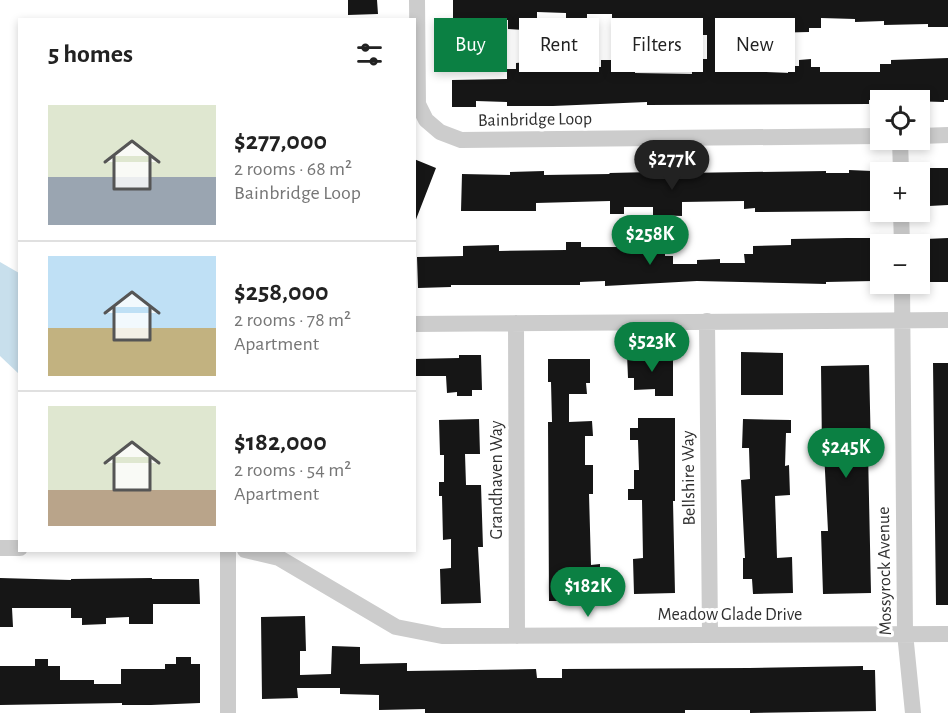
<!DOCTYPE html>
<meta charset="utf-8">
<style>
body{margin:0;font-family:"Alegreya Sans",sans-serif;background:#f6f6f6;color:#222;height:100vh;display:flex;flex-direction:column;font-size:22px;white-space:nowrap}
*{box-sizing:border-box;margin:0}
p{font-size:20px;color:#767676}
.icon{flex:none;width:33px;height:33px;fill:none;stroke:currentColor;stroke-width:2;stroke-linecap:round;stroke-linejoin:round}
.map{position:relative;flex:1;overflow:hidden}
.side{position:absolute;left:18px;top:18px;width:398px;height:534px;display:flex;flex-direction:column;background:#fff;border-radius:0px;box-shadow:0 3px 9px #0003}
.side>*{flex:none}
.banner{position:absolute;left:434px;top:18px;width:424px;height:54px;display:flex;gap:12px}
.tools{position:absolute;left:870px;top:90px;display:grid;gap:12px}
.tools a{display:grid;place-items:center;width:60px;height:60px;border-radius:0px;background:#fff;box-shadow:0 3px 9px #0003;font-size:30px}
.price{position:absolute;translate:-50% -51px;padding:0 14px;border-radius:21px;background:#0b8043;color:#fff;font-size:20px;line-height:39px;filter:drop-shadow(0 2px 3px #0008)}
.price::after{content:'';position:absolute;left:50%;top:36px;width:18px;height:14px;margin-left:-9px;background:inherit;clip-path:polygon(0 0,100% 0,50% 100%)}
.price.active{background:#222;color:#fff}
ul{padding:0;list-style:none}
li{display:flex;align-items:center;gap:18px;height:150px;padding:0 30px}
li+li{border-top:2px solid #e0e0e0}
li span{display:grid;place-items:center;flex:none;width:168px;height:120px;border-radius:0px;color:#555}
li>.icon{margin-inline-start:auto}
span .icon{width:72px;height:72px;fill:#fffc;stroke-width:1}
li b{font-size:26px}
h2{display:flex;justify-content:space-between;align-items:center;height:72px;padding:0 30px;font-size:26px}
.chip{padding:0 21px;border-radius:0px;background:#fff;box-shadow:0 3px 9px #0003;font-size:21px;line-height:54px}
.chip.active{background:#0b8043;color:#fff}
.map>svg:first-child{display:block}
.water{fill:#c8dfec}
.building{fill:#161616}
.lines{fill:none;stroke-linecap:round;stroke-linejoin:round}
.street{stroke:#ccc;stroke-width:16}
.labels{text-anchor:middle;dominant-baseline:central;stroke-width:6;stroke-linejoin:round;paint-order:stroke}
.street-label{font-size:18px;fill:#2f2f2f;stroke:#fff}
</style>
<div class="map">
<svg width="948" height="713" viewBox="0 0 948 713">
<rect width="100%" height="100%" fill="#fff"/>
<path class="water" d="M 0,262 L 19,273 L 19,374 L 0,356 Z"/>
<path class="building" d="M 348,0 L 377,0 L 378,14 L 348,15 Z
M 453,0 L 948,0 L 948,27 L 928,27 L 928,24 L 884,25 L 884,21 L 855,22 L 855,19 L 821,18 L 821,28 L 809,28 L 809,32 L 768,33 L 768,38 L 727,38 L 728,66 L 766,64 L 766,72 L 788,73 L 788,66 L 799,66 L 799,60 L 811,59 L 811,67 L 820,67 L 820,72 L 880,72 L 880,64 L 891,64 L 891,60 L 948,58 L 948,100 L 944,100 L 944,102 L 869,100 L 869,104 L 647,105 L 647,102 L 553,106 L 507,106 L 507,102 L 476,101 L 476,107 L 452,107 L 452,80 L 507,79 L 507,69 L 516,69 L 516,63 L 528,62 L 529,69 L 561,70 L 561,67 L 601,67 L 601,60 L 625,60 L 625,67 L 635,67 L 635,73 L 692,74 L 692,59 L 707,59 L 707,35 L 696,35 L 696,29 L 669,29 L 669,34 L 645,33 L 645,24 L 620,24 L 620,22 L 612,22 L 612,14 L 587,14 L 587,24 L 566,21 L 566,13 L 537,12 L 537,22 L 524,22 L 524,30 L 508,29 L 508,20 L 482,20 L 482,22 L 469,22 L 469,25 L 453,25 Z
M 414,159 L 436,168 L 415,222 L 414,222 Z
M 928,168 L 948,168 L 948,205 L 929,206 Z
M 849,170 L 872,171 L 872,211 L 755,212 L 755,208 L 744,209 L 744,201 L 682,202 L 682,216 L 653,215 L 653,207 L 624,207 L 624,214 L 610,214 L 610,201 L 536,203 L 536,211 L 461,211 L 462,174 L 510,175 L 510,172 L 544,171 L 544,175 L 610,174 L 609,173 L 653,172 L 653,171 L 682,171 L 682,173 L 826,171 L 826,173 L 849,173 Z
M 847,238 L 872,238 L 873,281 L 826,282 L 826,284 L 697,281 L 605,286 L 605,281 L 580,282 L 580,285 L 451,285 L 451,287 L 418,288 L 417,257 L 463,256 L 463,246 L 499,245 L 499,251 L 566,250 L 566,242 L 581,242 L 581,247 L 630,247 L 630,253 L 665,253 L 665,256 L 673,256 L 673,264 L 697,264 L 697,260 L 720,259 L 720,263 L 745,263 L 744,254 L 753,254 L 753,246 L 791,245 L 791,239 Z
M 948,238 L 948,282 L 927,282 L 926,239 Z
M 741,352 L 783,353 L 783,395 L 741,395 Z
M 627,354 L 673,354 L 673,396 L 655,396 L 655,389 L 634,390 L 634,378 L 628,378 Z
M 459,355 L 481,355 L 482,390 L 472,390 L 472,396 L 457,396 L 457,392 L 447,393 L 446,376 L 414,376 L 414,359 L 459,358 Z
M 548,359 L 590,359 L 590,383 L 586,383 L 587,394 L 569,394 L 569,422 L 592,421 L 593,436 L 585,436 L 585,465 L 593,465 L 593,494 L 589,494 L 591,565 L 600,564 L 600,601 L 549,601 L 548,422 L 552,422 L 551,382 L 548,382 Z
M 933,363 L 948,363 L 948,605 L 936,605 Z
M 869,365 L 871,451 L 868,451 L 871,593 L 823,594 L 821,531 L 828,531 L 824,451 L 822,451 L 821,366 Z
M 638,418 L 675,418 L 675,501 L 673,501 L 675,593 L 634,594 L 633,559 L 643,558 L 642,500 L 628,500 L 628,489 L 634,489 L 634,470 L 639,470 L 638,440 L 630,440 L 630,428 L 638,428 Z
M 479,419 L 480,454 L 465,454 L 466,485 L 481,485 L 483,547 L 478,547 L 481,603 L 441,604 L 440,569 L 451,568 L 451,539 L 443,540 L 442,496 L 439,496 L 439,482 L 444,482 L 444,455 L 440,455 L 439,420 Z
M 743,419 L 791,420 L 791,433 L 786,433 L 785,466 L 789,465 L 790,495 L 775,496 L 777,558 L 792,557 L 793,593 L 753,594 L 752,579 L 743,579 L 743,558 L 745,558 L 741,480 L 750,479 L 749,448 L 742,448 Z
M 0,578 L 71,580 L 71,579 L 152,578 L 152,579 L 199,579 L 200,604 L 153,604 L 153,624 L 129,624 L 129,617 L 106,618 L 106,624 L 82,625 L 82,618 L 71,618 L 71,608 L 12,608 L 13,627 L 0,627 Z
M 305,616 L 306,651 L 300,651 L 300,675 L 331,674 L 332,646 L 360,647 L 360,664 L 407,663 L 407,671 L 536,669 L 537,678 L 562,678 L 562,669 L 749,668 L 863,666 L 863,670 L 875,670 L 876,711 L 750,713 L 750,710 L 685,710 L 685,713 L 425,713 L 425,709 L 379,710 L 379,695 L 340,694 L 340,688 L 297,688 L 298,698 L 262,699 L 261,617 Z
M 176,657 L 191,657 L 191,664 L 200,664 L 200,703 L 151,705 L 122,705 L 122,703 L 0,705 L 0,666 L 35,666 L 35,659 L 48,659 L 48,666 L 60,666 L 60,680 L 94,680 L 94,684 L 121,684 L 121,669 L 165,669 L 165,664 L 176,664 Z"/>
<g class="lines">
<path class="street" d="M 417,0 L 418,104 L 426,120 L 440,132 L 461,140 L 880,136
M 920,136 L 948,135
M 900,140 L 901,172
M 901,212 L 902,244
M 902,284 L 905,633 L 913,713
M 707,321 L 710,634
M 516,323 L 517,636
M 414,324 L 948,320
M 0,548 L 20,548
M 228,550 L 228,713
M 245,550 L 279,558 L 396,627 L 442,636 L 948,634"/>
</g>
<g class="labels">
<g class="street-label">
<text transform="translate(535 120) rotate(-1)">Bainbridge Loop</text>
<text transform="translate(689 478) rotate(-91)">Bellshire Way</text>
<text transform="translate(497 480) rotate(-90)">Grandhaven Way</text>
<text transform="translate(885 571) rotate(-91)">Mossyrock Avenue</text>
<text x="730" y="615">Meadow Glade Drive</text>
</g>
</g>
</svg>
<div class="tools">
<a><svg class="icon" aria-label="locate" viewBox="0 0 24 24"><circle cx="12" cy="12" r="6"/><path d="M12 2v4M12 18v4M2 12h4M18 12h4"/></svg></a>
<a>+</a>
<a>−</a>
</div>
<b class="price active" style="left:672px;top:191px">$277K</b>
<b class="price" style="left:650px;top:266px">$258K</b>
<b class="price" style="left:652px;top:373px">$523K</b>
<b class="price" style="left:846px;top:479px">$245K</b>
<b class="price" style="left:588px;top:618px">$182K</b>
<div class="banner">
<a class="chip active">Buy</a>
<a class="chip">Rent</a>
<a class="chip">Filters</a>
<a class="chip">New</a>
</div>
<section class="side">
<h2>5 homes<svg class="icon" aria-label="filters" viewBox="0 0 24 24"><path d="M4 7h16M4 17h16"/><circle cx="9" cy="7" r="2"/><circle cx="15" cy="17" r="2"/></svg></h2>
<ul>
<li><span style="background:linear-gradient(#dfe7d0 60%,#9aa5b1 0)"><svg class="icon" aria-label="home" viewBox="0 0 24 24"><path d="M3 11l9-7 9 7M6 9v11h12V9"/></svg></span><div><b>$277,000</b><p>2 rooms · 68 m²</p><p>Bainbridge Loop</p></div></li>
<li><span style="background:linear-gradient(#bfe0f5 60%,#c2b280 0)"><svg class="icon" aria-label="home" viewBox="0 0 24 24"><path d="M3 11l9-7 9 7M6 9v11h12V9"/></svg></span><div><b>$258,000</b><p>2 rooms · 78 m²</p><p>Apartment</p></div></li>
<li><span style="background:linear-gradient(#dfe7d0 70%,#b9a48a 0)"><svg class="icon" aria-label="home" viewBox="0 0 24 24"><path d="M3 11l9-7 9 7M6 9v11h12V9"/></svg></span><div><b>$182,000</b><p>2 rooms · 54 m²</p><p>Apartment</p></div></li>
</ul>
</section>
</div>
